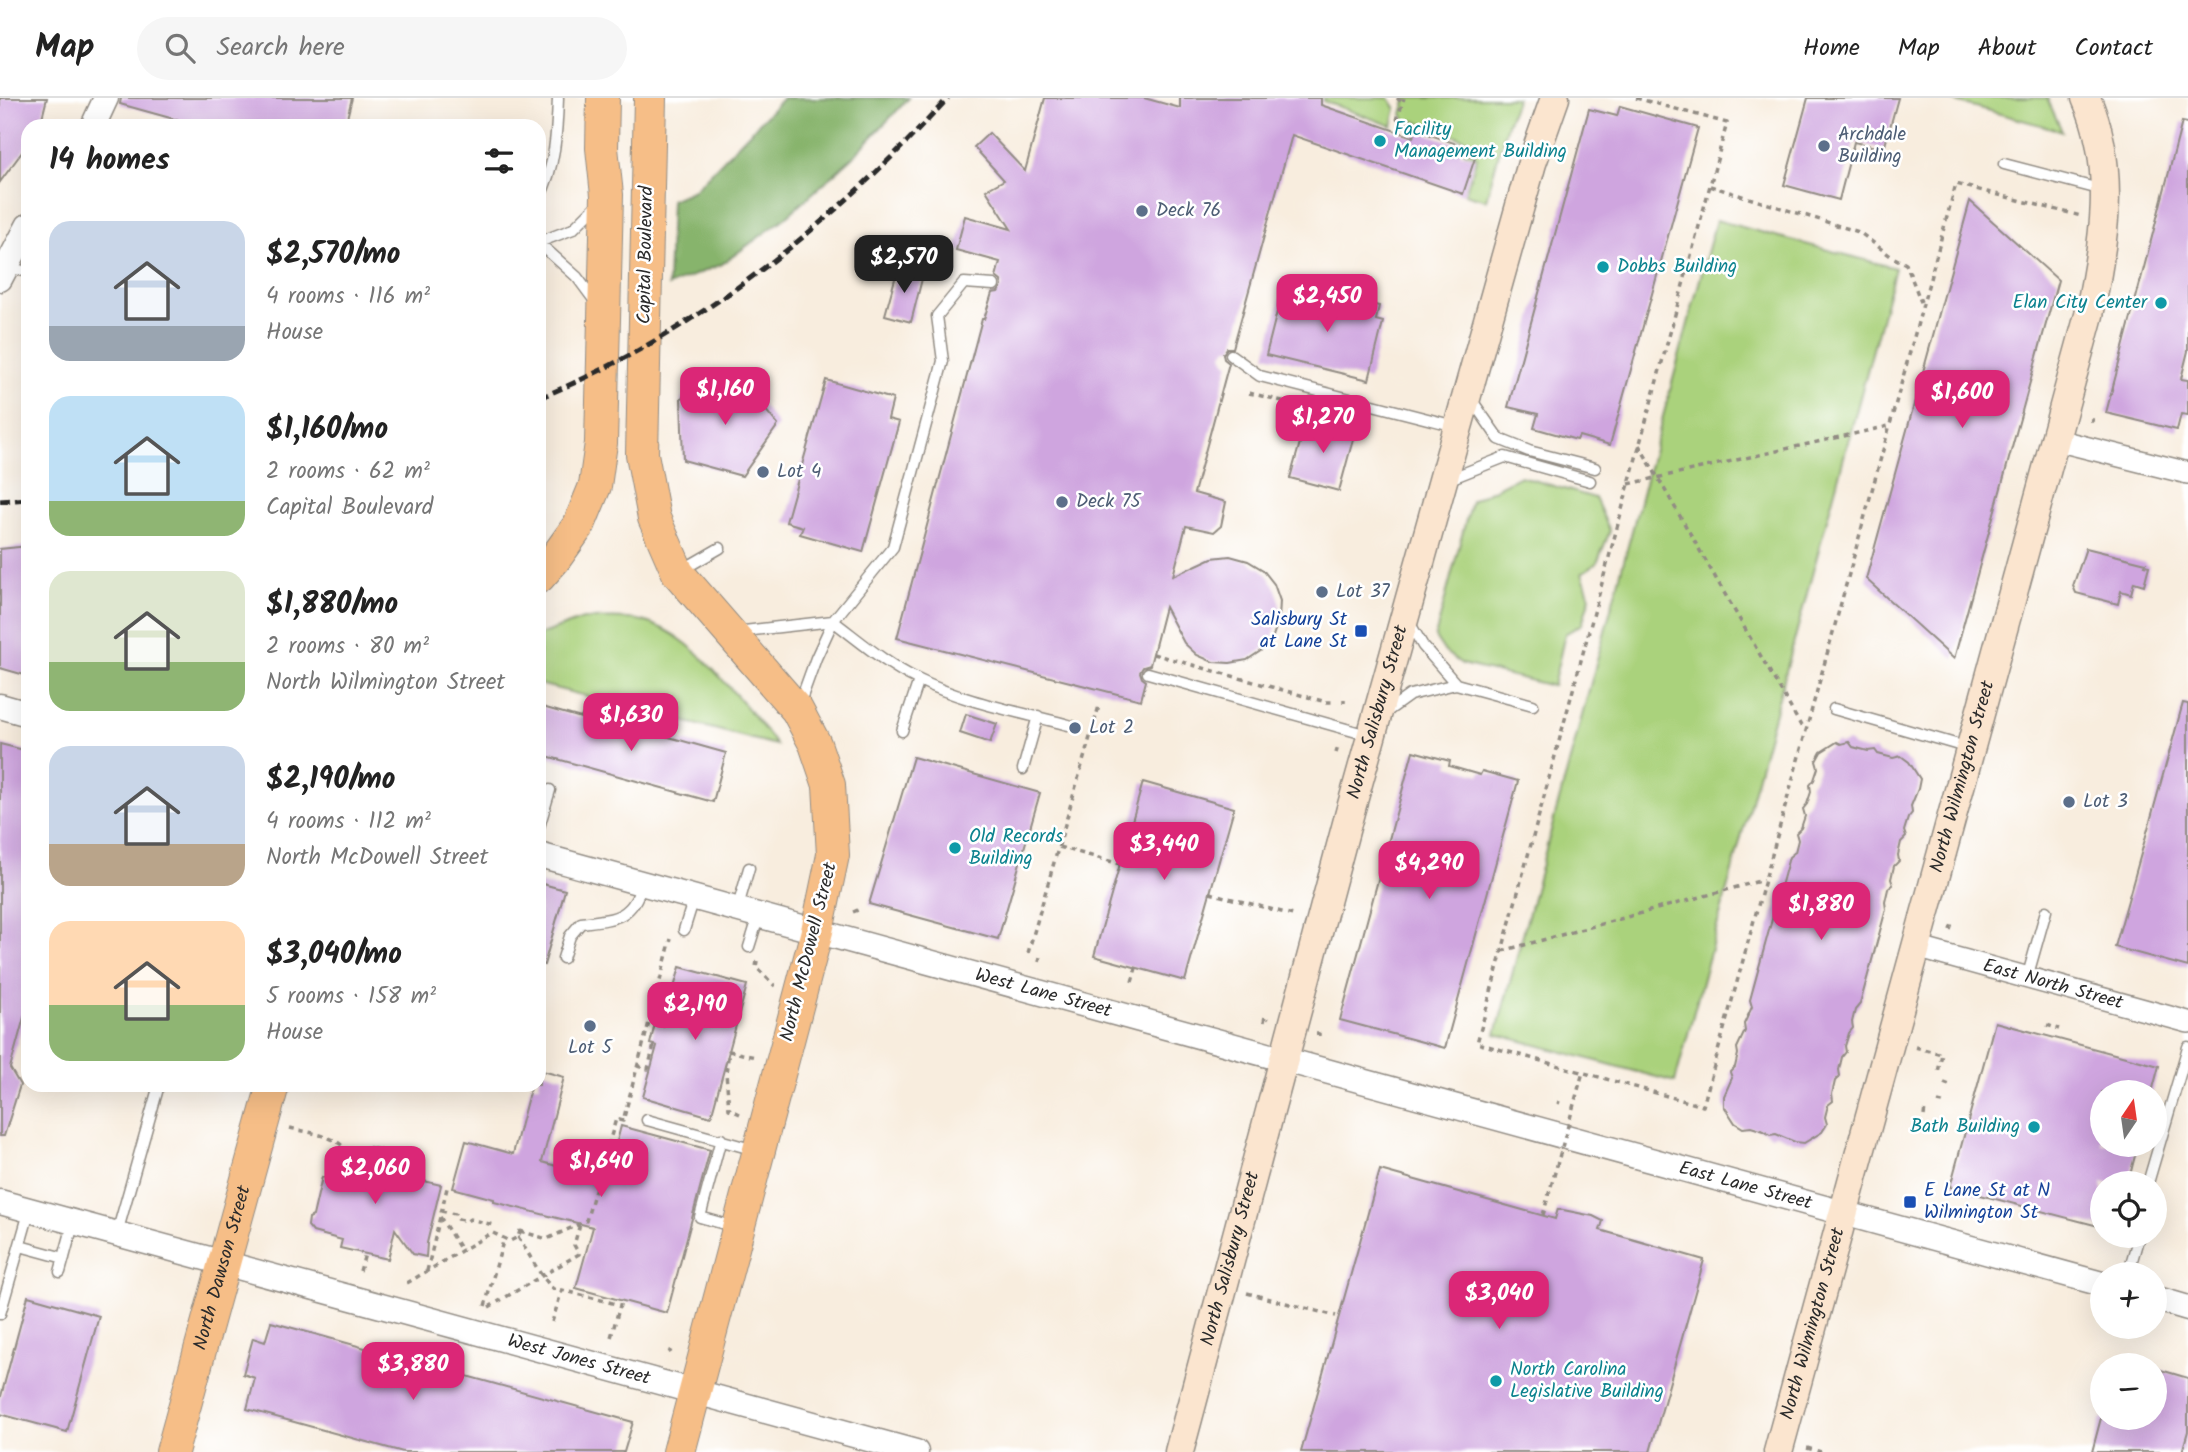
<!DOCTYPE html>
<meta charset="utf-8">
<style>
body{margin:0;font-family:Kalam,sans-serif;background:#f6f6f6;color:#222;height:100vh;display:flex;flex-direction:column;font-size:26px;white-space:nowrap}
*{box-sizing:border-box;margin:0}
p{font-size:23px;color:#767676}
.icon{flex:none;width:38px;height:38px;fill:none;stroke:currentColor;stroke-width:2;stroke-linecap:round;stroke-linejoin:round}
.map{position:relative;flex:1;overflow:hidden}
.details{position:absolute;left:21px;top:21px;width:525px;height:973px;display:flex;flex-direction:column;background:#fff;border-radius:21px;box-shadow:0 7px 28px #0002}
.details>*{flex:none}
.needle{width:46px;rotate:13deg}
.tools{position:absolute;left:2090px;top:982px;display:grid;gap:14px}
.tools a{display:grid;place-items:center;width:77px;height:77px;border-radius:50%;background:#fff;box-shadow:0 7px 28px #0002;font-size:35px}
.price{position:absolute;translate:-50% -60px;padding:0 16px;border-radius:14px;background:#db2777;color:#fff;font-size:23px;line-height:46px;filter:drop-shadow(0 2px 4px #0008)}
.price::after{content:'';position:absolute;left:50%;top:42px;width:21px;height:16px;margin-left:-10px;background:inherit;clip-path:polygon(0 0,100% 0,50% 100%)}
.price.selected{background:#222;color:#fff}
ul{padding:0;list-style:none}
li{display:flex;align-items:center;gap:21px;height:175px;padding:0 28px}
li span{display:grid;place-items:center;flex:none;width:196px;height:140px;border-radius:21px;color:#555}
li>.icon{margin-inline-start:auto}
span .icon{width:84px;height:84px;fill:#fffc;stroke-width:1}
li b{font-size:30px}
h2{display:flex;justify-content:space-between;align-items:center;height:84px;padding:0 28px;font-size:30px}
header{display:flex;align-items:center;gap:42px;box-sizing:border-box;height:98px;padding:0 35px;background:#fff;border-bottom:2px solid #e0e0e0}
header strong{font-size:33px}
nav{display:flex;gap:38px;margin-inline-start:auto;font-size:24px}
.search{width:490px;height:63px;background:#f6f6f6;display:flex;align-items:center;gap:18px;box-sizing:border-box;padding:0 24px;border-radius:38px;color:#767676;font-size:26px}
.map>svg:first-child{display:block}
.green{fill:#aad27c;stroke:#6a7e54;stroke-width:2}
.forest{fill:#87b46c;stroke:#59704c;stroke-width:2}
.building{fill:#cfa5df}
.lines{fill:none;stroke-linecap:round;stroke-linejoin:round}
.service-casing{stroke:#928c84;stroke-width:13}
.minor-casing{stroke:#928c84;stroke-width:24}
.tertiary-casing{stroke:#928c84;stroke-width:27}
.secondary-casing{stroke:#928c84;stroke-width:31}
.primary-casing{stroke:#928c84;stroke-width:34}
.path{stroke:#928c84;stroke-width:3.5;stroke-dasharray:5 5;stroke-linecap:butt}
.service{stroke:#fff;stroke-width:10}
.minor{stroke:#fff;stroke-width:21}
.tertiary{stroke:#fff;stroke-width:24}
.secondary{stroke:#fbe5cf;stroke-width:28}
.primary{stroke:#f6be87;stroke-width:32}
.rail{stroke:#2b2b2b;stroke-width:5;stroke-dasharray:10 5;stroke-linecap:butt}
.path-bridge{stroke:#928c84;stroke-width:3.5;stroke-dasharray:5 5;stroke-linecap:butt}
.culture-dot{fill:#0f9aa8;stroke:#fff;stroke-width:2.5}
.service-dot{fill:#5c6f8a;stroke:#fff;stroke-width:2.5}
.transit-dot{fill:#1a4fb4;stroke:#fff;stroke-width:2.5}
.labels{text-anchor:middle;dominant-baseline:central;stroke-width:5;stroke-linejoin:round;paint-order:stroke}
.culture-label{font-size:19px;fill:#0d838f;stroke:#fff;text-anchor:start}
.service-label{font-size:19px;fill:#4e5e75;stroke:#fff;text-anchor:start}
.street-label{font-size:19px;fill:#2b2b2b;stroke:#fff}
.transit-label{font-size:19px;fill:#164399;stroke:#fff;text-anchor:end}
</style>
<header>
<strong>Map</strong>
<div class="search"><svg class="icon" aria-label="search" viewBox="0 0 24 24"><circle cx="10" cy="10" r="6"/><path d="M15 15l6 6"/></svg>Search here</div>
<nav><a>Home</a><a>Map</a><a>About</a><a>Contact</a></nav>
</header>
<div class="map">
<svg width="2188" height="1354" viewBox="0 0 2188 1354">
<rect width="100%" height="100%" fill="#fff"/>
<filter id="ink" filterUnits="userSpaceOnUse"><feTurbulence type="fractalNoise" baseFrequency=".0143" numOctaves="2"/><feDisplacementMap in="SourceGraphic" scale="14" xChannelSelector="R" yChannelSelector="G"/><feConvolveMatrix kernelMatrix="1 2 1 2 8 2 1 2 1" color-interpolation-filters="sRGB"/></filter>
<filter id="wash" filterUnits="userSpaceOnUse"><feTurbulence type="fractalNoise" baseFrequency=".00686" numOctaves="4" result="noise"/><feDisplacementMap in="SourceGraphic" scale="28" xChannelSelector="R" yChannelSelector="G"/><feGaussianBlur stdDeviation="1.57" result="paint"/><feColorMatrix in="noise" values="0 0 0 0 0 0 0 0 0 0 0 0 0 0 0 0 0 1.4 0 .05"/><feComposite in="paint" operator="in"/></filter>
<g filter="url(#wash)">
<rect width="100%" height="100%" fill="#f8edde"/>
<path class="green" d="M 1323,0 L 1389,0 L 1396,11 L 1392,28 L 1323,3 Z
M 1407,0 L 1517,0 L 1507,26 L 1486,102 L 1465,96 L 1477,59 L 1464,54 L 1467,42 L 1414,23 L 1412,28 L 1405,23 L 1402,16 Z
M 1954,0 L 2047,0 L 2062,33 L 1953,3 Z
M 1716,122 L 1895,170 L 1675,984 L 1496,936 Z
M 1520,378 L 1595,400 L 1610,433 L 1597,465 L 1582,475 L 1590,499 L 1582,526 L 1565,536 L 1553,588 L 1462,566 L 1445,554 L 1435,539 L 1471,403 Z
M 583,521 C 601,521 620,519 638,522 C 677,530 702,559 728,588 C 745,607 761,626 776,647 L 539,586 L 539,537 Z"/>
<path class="forest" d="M 783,0 L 909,0 L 853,59 L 785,120 L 722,166 L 668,188 L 671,102 L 694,92 Z"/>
<g id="blocks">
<path class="building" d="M 0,0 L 47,0 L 40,28 L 28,28 L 28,46 L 0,84 Z
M 121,0 L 352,0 L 345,28 L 199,28 L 120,6 Z
M 1045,0 L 1144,0 L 1180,10 L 1180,0 L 1321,0 L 1321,7 L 1413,39 L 1416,32 L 1463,48 L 1460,55 L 1475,60 L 1463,96 L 1292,37 L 1233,250 L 1227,250 L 1223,256 L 1224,261 L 1229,265 L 1194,395 L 1226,404 L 1221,428 L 1214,434 L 1186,428 L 1173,478 L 1212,460 L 1230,458 L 1248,463 L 1263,472 L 1274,486 L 1280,503 L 1279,521 L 1273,538 L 1262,552 L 1247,562 L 1230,565 L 1213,564 L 1197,557 L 1184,545 L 1165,509 L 1150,567 L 1143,569 L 1140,574 L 1142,580 L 1146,583 L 1141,602 L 897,540 L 982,221 L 984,221 L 992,195 L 998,194 L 1002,188 L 1001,183 L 996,179 L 1000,164 L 956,152 L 965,118 L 1011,131 L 986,92 L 1004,82 L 974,49 L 989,35 L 1025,73 Z
M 1808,0 L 1898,0 L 1884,51 L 1854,44 L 1839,102 L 1784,87 Z
M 1620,8 L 1698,30 L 1610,347 L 1579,338 L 1577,342 L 1534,330 L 1538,316 L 1508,309 L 1589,11 L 1617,18 Z
M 2182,24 L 2188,25 L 2188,253 L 2181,281 L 2188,282 L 2188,317 L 2181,316 L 2177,332 L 2106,315 Z
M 1970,103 L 2058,182 L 1954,561 L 1866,481 Z
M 898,170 L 923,177 L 911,224 L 885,217 Z
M 1313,192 L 1379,208 L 1376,222 L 1383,224 L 1369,282 L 1266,257 L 1281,198 L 1310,205 Z
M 739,279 L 778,327 L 742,378 L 683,362 L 681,300 Z
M 826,282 L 893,301 L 888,321 L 899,324 L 863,454 L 800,436 L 803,429 L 786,424 Z
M 1307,320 L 1355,334 L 1339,393 L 1290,380 Z
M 28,448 L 28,578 L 0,570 L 0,451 Z
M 2086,450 L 2146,465 L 2145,467 L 2149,468 L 2144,487 L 2134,484 L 2131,496 L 2121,493 L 2118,506 L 2076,495 L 2073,488 Z
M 2183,605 L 2188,606 L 2188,869 L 2115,849 Z
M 539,608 L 581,620 L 583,615 L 726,655 L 713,704 L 539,656 Z
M 966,616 L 997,626 L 990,645 L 960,635 Z
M 1837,644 L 1841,646 L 1849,644 L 1853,649 L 1868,653 L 1875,652 L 1878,656 L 1893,660 L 1901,658 L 1909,664 L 1920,681 L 1918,691 L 1911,708 L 1912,715 L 1908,720 L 1904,733 L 1906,739 L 1901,744 L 1898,757 L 1899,763 L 1894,768 L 1891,781 L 1893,787 L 1888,791 L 1885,804 L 1886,811 L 1860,906 L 1855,912 L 1852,924 L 1853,930 L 1849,935 L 1845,948 L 1846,954 L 1842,959 L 1839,972 L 1840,978 L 1835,983 L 1832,996 L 1833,1003 L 1828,1007 L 1825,1019 L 1827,1026 L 1822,1034 L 1804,1045 L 1795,1044 L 1776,1036 L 1770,1037 L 1764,1033 L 1751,1029 L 1743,1030 L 1735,1025 L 1724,1008 L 1724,998 L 1732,980 L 1730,974 L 1735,969 L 1738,956 L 1737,950 L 1745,933 L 1744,926 L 1752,909 L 1750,902 L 1789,759 L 1795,754 L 1798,742 L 1796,735 L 1801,730 L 1805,718 L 1803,711 L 1807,706 L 1811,694 L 1810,687 L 1814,682 L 1818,670 L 1816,663 L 1821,654 Z
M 0,646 L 28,653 L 28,905 L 10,970 L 20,987 L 4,1038 L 0,1038 Z
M 1413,653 L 1450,663 L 1449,668 L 1480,677 L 1482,673 L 1518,683 L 1445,950 L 1340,922 Z
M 913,659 L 1040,695 L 998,841 L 869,806 Z
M 1143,684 L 1234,710 L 1185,883 L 1094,858 Z
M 539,785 L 565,792 L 544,867 L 539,866 Z
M 680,869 L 747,887 L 711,1019 L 643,999 L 657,948 L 650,946 L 655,926 L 663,928 Z
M 1995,924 L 2159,968 L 2152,994 L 2102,994 L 2102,1046 L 2138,1046 L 2128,1085 L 2102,1085 L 2102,1129 L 1950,1089 Z
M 539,972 L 564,979 L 542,1064 L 607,1082 L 621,1028 L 710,1052 L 667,1215 L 576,1190 L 593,1129 L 494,1104 L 494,1101 L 453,1090 L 466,1043 L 513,1056 L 531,987 L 539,987 Z
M 370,1049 L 407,1058 L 402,1078 L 441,1087 L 427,1145 L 426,1159 L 413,1156 L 395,1131 L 388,1161 L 340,1150 L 342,1142 L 313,1134 L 308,1128 L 309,1120 L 313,1118 L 322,1079 L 328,1080 L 332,1061 L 365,1069 Z
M 1380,1072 L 1555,1121 L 1558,1111 L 1593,1118 L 1603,1123 L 1600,1132 L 1704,1162 L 1650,1354 L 1301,1354 Z
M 28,1198 L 99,1218 L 67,1334 L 0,1316 L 0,1302 Z
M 271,1224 L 633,1324 L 624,1354 L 403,1354 L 247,1311 L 255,1280 L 243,1276 L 253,1240 L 265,1244 Z
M 2154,1270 L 2188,1280 L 2188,1333 L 2182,1354 L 2092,1354 L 2101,1320 L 2154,1320 Z"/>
</g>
</g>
<g filter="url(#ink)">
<use href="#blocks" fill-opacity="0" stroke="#928c84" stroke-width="2"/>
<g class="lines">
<defs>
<path id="service" d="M 2004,66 L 2103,92
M 539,100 C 555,70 557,33 558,0
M 539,144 L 573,131 L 600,104
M 539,145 L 577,179 L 597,206
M 7,169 L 28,174
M 1231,257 L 1260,278 L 1455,328
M 1471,301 L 1499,341 L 1529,353 L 1595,370
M 1447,382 L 1505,359 L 1590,383
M 680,473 L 720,450
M 1409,524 L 1423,548 L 1456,586
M 735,534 L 833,523 C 861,544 886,566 917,581 C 965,605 1021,614 1072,628
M 1148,575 L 1371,638
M 799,607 L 816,560 L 833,523 L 893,449 L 943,263 L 937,218 L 964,185 L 994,187
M 1834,611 L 1969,650
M 1382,617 L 1410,597 L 1456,586 L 1533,607
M 902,633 L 919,582
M 1023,671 L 1038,618
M 539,729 L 550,692
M 737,812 L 749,770
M 684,832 L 694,800
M 749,849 L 759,817
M 563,860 L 570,838 L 581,825 C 614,821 633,821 642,785
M 2027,880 L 2046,813
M 647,1022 L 755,1052
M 721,1041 L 700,1119 L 735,1129
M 2148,1085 L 2188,949
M 117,1135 L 159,987
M 20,1148 L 64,1160
M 60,1174 L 74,1123
M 2128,1176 L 2139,1138
M 0,1216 L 30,1111"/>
<g id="minor">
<path d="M 2056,342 L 2188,375"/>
<path id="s1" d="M 1916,849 L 2188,924"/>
</g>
<g id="tertiary">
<path d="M 93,28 L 106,0"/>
<path d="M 0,181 L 28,128"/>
<path d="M 0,608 L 28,616"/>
<path id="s2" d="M 539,757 L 2102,1186"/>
<path id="s3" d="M 0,1104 L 916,1354"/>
<path d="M 2154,1200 L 2188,1210"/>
</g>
<g id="secondary">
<path id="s4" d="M 1179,1354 L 1350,714 L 1532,65 L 1555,0"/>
<path id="s5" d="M 1778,1354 L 2089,217 C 2104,146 2117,69 2086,0"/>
</g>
<g id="primary">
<path d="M 650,0 L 642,356 L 654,420 L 678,475 L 797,612 L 815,646 L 829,687 L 833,757 L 817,833 L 679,1354"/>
<path d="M 539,479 L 554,462 L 579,427 L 595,388 L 601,345 L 607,97 L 602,50 L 603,0"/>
<path id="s6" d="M 172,1354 L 273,987"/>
</g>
</defs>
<use href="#service" class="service-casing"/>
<use href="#minor" class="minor-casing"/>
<use href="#tertiary" class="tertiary-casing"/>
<use href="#secondary" class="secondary-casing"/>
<use href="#primary" class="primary-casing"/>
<path class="path" d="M 1397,0 L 1403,5
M 1636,0 L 1727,25 L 1477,945 L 1703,1008 L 1956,86 L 2081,118
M 1397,22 L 1404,0
M 1710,88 L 1859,134 L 1892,159 L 1906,166 L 1921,204
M 1249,295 L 1333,315
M 2090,322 L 2094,322
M 1639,347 L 1804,633
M 1629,386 L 1889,328
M 1153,556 L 1326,604 L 1336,604
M 1344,605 L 1344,601
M 1336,655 L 1338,649
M 1059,749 L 1120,766
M 1210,795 L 1293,817
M 853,814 L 858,812
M 1950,832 L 1952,826
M 1502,853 L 1763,782
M 1028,855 L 1099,608
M 757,863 L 756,869 L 775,888
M 1039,864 L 1040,859
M 1132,884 L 1136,870
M 1264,924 L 1265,918 L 1269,921
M 2047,927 L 2059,931
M 1316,936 L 1319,936 L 1319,941
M 1915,949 L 1942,956 L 1938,974
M 637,968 L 648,971 L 654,947
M 1944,985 L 1952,988
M 1938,1004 L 1947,1006
M 1558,1006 L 1559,1003
M 740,1016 L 729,1011 L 726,975 L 729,953 L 755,959
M 1924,1018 L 1925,1010
M 290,1030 C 313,1036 343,1037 352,1062 L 375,1068
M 441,1113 L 455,1116 L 458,1121 L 467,1123 L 470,1121 L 493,1127
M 440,1119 L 461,1152
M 520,1133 L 547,1141 L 586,1123 L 616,1021 L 623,1023 L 671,841
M 493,1135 L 510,1143 L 518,1139 L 521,1130
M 518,1139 L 542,1178 L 553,1191 L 562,1192 L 620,1207 L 610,1243
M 360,1173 L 365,1156
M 427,1173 L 447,1090
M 407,1185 L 493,1134
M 1247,1195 L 1336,1218
M 485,1208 L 504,1140
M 489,1209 L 579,1156 L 574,1147 L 580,1126
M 552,1224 L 562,1192
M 669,1252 L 671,1255
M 1807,1350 L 1821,1354"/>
<use href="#service" class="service"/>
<use href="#minor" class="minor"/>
<use href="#tertiary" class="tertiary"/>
<use href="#secondary" class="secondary"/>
<use href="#primary" class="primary"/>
<path class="rail" d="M 539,300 C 695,237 836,124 948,0
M 0,403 L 28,401"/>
<path class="path-bridge" d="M 1543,1117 L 1583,974"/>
</g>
</g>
<g class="culture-dot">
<circle cx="1380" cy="43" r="7"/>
<circle cx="1603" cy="169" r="7"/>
<circle cx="2161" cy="205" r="7"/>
<circle cx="955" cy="750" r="7"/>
<circle cx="2034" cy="1029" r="7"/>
<circle cx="1496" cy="1283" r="7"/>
</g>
<g class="service-dot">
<circle cx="1824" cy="48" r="7"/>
<circle cx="1142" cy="113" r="7"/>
<circle cx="763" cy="374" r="7"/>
<circle cx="1062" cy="404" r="7"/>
<circle cx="1322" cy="494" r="7"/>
<circle cx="1075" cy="630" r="7"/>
<circle cx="2069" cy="704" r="7"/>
<circle cx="590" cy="928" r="7"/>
</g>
<g class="transit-dot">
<rect x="1354" y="526" width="14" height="14" rx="3.5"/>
<rect x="1903" y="1097" width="14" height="14" rx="3.5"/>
</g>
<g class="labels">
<g class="culture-label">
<text x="1394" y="32">Facility<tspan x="1394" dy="22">Management Building</tspan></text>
<text x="1617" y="169">Dobbs Building</text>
<text x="2147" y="205" text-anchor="end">Elan City Center</text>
<text x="969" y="739">Old Records<tspan x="969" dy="22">Building</tspan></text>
<text x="2020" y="1029" text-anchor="end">Bath Building</text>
<text x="1510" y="1272">North Carolina<tspan x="1510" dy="22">Legislative Building</tspan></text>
</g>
<g class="service-label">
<text x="1838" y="37">Archdale<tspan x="1838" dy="22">Building</tspan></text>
<text x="1156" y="113">Deck 76</text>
<text x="777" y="374">Lot 4</text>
<text x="1076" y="404">Deck 75</text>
<text x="1336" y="494">Lot 37</text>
<text x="1089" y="630">Lot 2</text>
<text x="2083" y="704">Lot 3</text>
<text x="590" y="950" text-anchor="middle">Lot 5</text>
</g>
<g class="street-label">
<text transform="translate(646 157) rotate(-89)">Capital Boulevard</text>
<text stroke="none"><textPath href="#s4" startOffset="766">North Salisbury Street</textPath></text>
<text stroke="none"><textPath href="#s5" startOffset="700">North Wilmington Street</textPath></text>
<text transform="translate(809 854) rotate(-76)">North McDowell Street</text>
<text stroke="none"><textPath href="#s1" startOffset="142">East North Street</textPath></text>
<text stroke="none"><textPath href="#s2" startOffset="523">West Lane Street</textPath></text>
<text stroke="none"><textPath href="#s2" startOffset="1251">East Lane Street</textPath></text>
<text stroke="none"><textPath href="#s4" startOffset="200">North Salisbury Street</textPath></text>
<text stroke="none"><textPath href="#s6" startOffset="191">North Dawson Street</textPath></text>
<text stroke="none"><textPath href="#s5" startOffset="133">North Wilmington Street</textPath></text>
<text stroke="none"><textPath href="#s3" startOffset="600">West Jones Street</textPath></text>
</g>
<g class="transit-label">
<text x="1347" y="522">Salisbury St<tspan x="1347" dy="22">at Lane St</tspan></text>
<text x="1924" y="1093" text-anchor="start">E Lane St at N<tspan x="1924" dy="22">Wilmington St</tspan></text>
</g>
</g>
</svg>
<div class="tools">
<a><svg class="needle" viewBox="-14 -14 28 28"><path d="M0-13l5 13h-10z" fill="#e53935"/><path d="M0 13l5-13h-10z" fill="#767676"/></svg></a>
<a><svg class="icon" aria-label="locate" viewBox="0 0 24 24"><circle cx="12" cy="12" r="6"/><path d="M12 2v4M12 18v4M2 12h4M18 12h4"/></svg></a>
<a>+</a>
<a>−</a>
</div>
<b class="price selected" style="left:904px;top:197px">$2,570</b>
<b class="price" style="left:1327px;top:236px">$2,450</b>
<b class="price" style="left:725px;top:329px">$1,160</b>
<b class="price" style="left:1962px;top:332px">$1,600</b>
<b class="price" style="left:1323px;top:357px">$1,270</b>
<b class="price" style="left:631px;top:655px">$1,630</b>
<b class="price" style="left:1164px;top:784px">$3,440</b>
<b class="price" style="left:1429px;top:803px">$4,290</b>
<b class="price" style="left:1821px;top:844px">$1,880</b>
<b class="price" style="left:695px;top:944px">$2,190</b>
<b class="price" style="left:601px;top:1101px">$1,640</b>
<b class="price" style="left:375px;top:1108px">$2,060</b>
<b class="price" style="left:1499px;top:1233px">$3,040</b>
<b class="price" style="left:413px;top:1304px">$3,880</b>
<section class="details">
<h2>14 homes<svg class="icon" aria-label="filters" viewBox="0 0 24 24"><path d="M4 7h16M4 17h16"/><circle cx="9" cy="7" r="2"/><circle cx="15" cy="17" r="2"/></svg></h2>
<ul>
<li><span style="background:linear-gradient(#c9d6e8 75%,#9aa5b1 0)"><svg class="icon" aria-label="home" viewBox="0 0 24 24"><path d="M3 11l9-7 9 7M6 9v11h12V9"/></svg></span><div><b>$2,570/mo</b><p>4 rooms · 116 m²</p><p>House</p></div></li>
<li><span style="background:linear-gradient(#bfe0f5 75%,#8fb573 0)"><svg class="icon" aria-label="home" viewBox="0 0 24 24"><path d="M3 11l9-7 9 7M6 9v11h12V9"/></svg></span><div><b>$1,160/mo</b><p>2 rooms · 62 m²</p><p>Capital Boulevard</p></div></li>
<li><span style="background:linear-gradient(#dfe7d0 65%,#8fb573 0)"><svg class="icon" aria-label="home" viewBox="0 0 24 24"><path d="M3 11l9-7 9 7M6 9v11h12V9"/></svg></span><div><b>$1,880/mo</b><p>2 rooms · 80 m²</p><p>North Wilmington Street</p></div></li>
<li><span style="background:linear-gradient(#c9d6e8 70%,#b9a48a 0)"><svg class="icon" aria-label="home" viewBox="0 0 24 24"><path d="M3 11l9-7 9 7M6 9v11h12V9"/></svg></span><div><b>$2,190/mo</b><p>4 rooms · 112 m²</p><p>North McDowell Street</p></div></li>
<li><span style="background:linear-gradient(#ffd9b3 60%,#8fb573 0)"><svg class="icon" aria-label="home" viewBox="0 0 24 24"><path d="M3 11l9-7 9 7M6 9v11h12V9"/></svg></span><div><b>$3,040/mo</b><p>5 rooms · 158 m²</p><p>House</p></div></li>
</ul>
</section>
</div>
